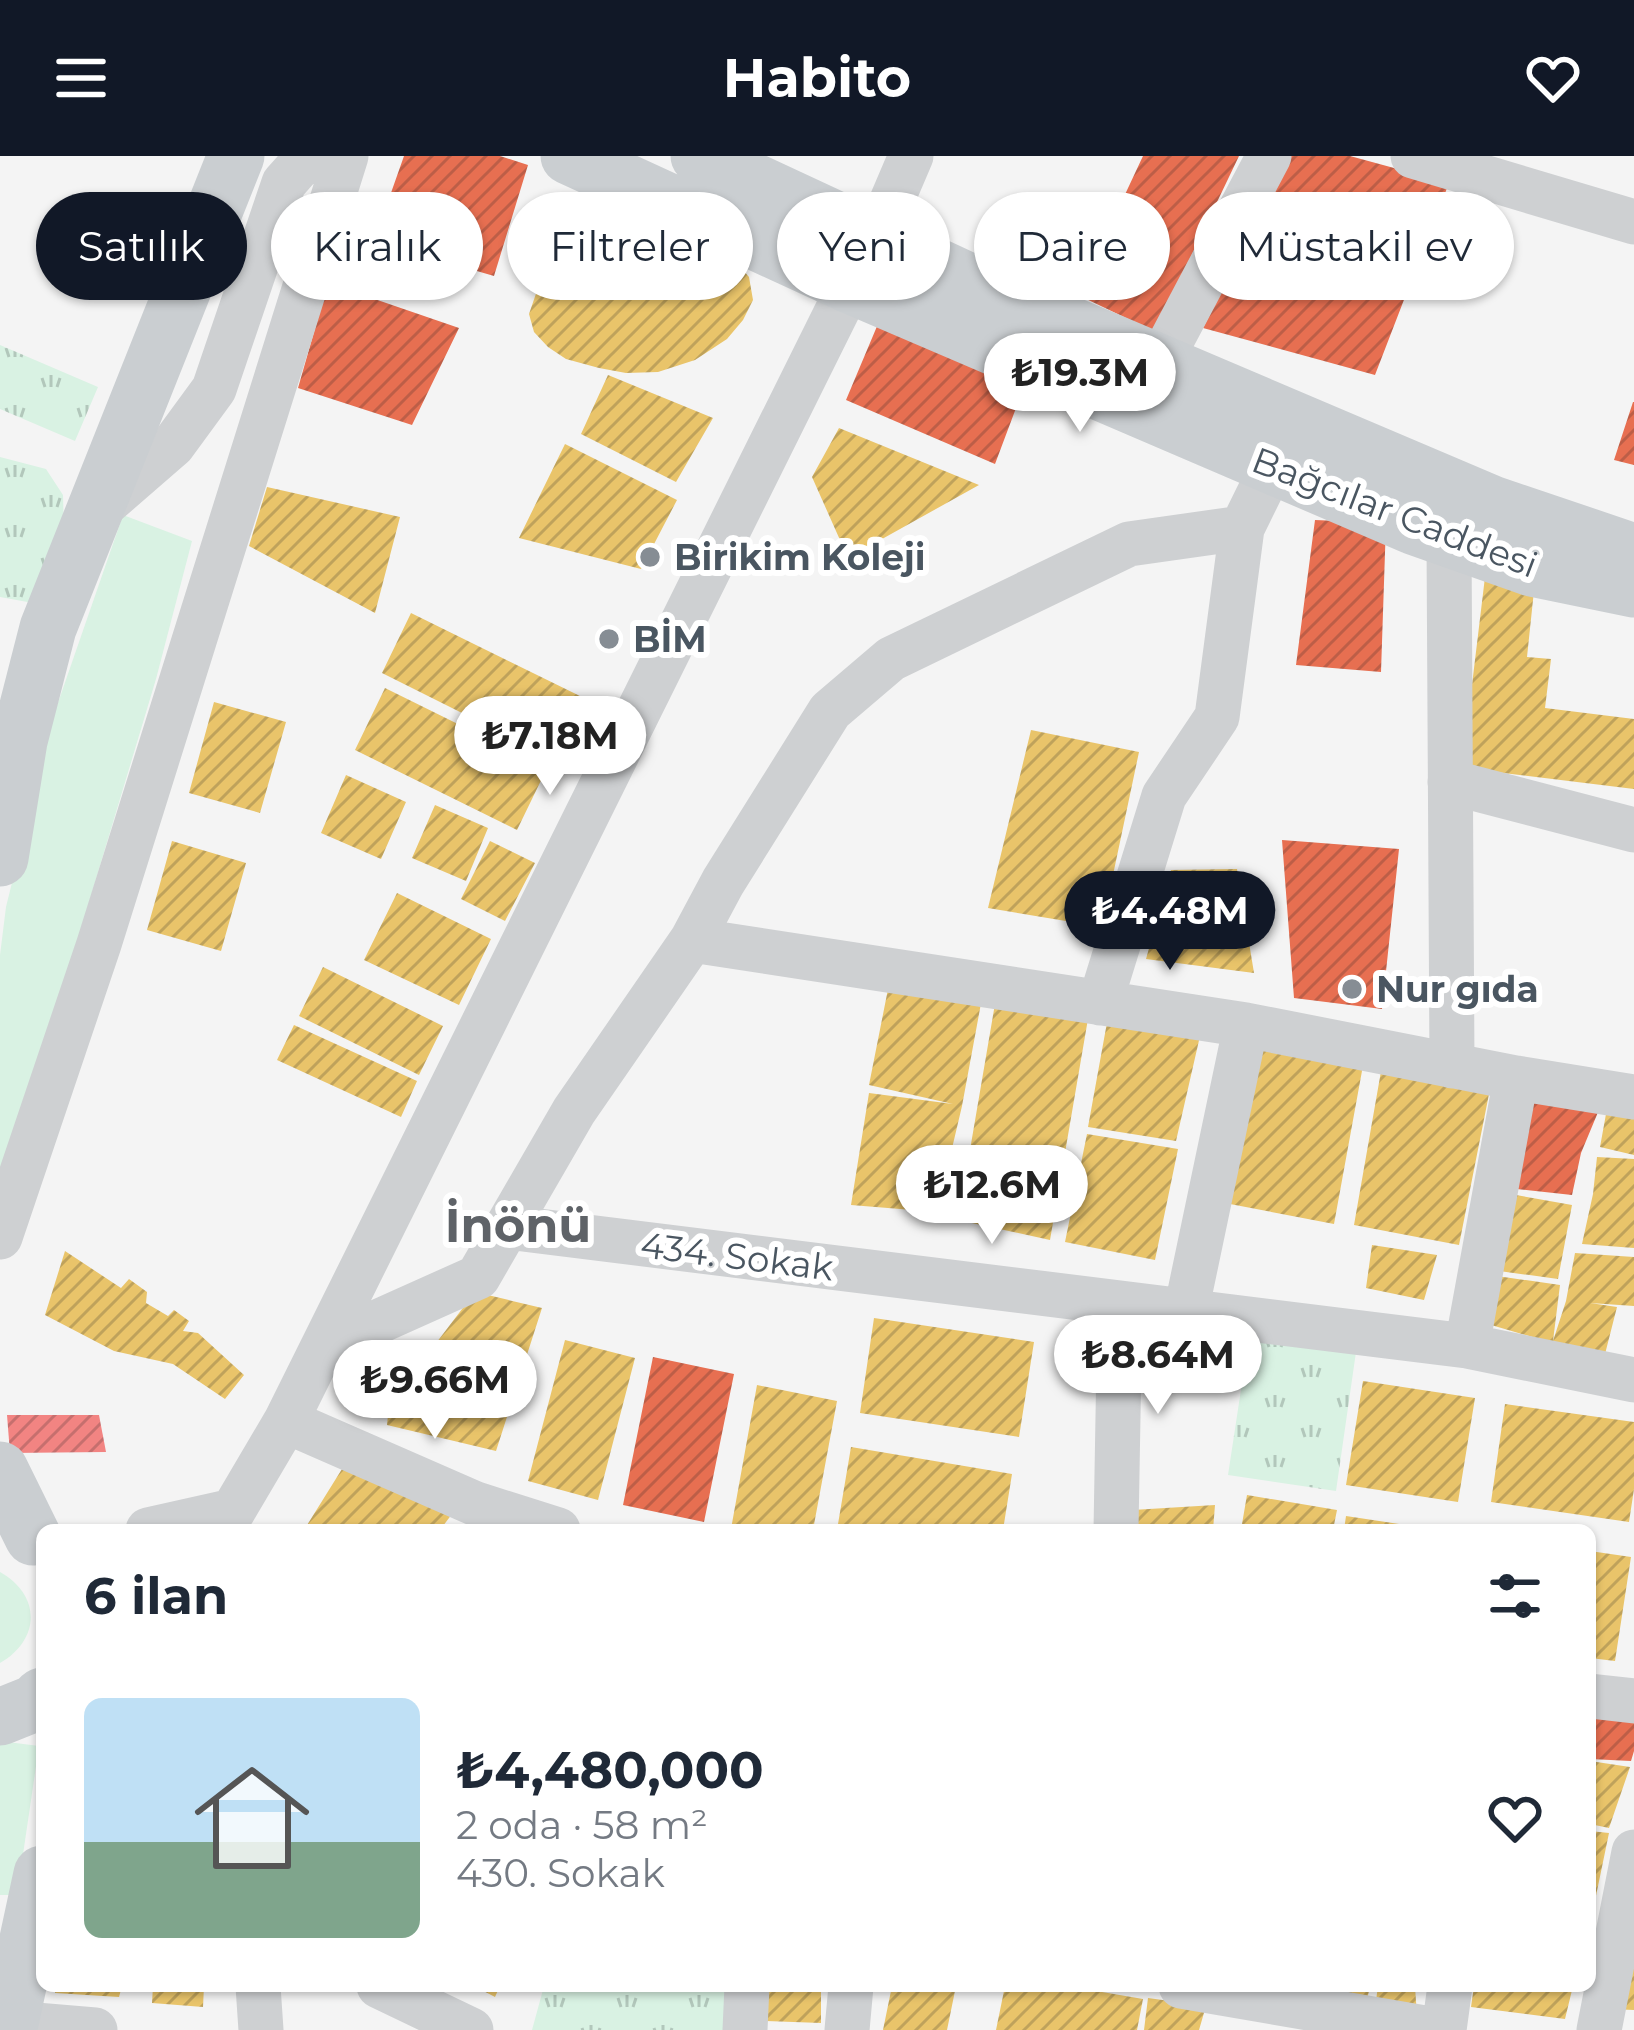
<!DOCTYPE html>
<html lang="tr">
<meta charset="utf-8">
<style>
body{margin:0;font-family:Montserrat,sans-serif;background:#f6f6f7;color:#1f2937;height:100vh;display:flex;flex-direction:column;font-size:45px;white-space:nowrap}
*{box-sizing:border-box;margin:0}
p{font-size:39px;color:#747a83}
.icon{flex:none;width:66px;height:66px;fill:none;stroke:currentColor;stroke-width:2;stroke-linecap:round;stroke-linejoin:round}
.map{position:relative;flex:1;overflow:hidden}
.panel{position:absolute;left:36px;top:1368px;width:1560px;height:468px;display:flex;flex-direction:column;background:#fff;border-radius:18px;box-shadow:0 3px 9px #0004}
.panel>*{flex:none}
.hud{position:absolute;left:36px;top:36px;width:1563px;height:108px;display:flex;gap:24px}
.price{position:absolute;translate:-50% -102px;padding:0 27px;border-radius:42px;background:#fff;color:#222;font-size:39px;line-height:78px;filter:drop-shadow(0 3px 6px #0008)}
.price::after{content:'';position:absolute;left:50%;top:72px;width:36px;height:27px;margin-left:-18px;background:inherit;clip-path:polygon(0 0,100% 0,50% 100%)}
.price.current{background:#111827;color:#fff}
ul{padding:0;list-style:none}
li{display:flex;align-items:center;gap:36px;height:300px;padding:0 48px}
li+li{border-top:3px solid #e0e1e3}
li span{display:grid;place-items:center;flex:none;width:336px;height:240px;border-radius:18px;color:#555}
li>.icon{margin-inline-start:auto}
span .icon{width:144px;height:144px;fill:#fffc;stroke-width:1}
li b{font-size:51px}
h2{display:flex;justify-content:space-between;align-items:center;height:144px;padding:0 48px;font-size:51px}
.chip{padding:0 42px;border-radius:54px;background:#fff;box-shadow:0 3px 9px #0004;font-size:42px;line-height:108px}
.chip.current{background:#111827;color:#fff}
header{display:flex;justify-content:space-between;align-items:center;height:156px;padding:0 48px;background:#111827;color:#fff;font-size:54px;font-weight:700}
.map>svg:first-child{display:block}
.grass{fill:#d9f2e3}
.park{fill:url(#park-tufts)}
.homes{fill:url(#homes-hatch)}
.shops{fill:url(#shops-hatch)}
.health{fill:url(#health-hatch)}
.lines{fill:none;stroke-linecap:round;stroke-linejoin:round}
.minor{stroke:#ced0d2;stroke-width:45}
.major{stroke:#caced1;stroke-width:57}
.poi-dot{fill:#868d94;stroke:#fff;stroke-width:4.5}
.labels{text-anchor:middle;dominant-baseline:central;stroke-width:12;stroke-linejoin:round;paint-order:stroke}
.street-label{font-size:36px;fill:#4a5661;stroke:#fff}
.poi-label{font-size:36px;font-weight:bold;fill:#4a5661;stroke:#fff;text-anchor:start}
.district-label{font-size:48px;font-weight:bold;fill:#5f6368;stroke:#fff}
</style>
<header><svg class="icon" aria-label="menu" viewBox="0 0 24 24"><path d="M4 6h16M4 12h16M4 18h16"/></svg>Habito<svg class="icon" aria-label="heart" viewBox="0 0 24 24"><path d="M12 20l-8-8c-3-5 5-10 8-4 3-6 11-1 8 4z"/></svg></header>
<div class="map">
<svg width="1634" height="1874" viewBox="0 0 1634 1874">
<defs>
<pattern id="park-tufts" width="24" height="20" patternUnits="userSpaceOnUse" patternTransform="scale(3)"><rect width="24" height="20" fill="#d9f2e3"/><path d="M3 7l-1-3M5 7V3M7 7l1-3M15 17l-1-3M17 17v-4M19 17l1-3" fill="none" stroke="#b2c7bb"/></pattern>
<pattern id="homes-hatch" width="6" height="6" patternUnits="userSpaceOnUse" patternTransform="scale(3)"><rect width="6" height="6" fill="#e9c46a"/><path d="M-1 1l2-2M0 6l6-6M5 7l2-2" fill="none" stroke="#bfa25b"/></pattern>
<pattern id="shops-hatch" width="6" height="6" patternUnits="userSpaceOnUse" patternTransform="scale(3)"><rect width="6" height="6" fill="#e76f51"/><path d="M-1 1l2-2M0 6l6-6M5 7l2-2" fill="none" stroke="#bd5e47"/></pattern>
<pattern id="health-hatch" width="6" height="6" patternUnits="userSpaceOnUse" patternTransform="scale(3)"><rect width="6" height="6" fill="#f28482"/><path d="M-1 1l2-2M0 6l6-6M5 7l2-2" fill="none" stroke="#c66f6e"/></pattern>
</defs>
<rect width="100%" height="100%" fill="#f4f4f4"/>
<path class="grass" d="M 123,359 L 192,385 L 156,523 L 0,1043 L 0,799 L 6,751 L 52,564 Z
M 0,1416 C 41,1439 41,1483 0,1507 Z
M 0,1585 L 39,1590 L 17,1739 L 0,1739 Z"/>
<path class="park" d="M 0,189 L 98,231 L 75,285 L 0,253 Z
M 0,301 L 46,313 L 63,339 L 64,375 L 33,447 L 0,441 Z
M 1249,1181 L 1356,1196 L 1336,1335 L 1228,1319 Z
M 544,1830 L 728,1830 L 726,1874 L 532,1874 Z"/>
<path class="homes" d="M 645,80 L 692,84 L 738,108 L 749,121 L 753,144 L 743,164 L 727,183 L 695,204 L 658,216 L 626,217 L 599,212 L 566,203 L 548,191 L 534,176 L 529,158 L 540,126 L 558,108 L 601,87 Z
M 608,219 L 713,262 L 676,326 L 581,278 Z
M 839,272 L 979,329 L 848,402 L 812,321 Z
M 565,288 L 677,344 L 641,413 L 519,382 Z
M 267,331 L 400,361 L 375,457 L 249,390 Z
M 1485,421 L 1535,425 L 1527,501 L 1551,503 L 1545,552 L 1634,563 L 1634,633 L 1462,612 Z
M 411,457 L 584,542 L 554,603 L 382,517 Z
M 385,532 L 547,612 L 517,674 L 355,594 Z
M 214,546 L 286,566 L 260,657 L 189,637 Z
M 1031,574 L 1139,596 L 1102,771 L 988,752 Z
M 346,619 L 406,646 L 381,703 L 321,677 Z
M 435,649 L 488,672 L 466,725 L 412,702 Z
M 172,685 L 246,707 L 221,795 L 147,774 Z
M 490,685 L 535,707 L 505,765 L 461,743 Z
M 1237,713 L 1254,817 L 1146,803 L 1171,714 Z
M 397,737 L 491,783 L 459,849 L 364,804 Z
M 323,811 L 443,870 L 419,919 L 299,860 Z
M 890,823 L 982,842 L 962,950 L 937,1056 L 851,1049 L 869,937 L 953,948 L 869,929 Z
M 996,842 L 1089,857 L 1050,1084 L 958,1064 Z
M 1108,861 L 1200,880 L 1176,985 L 1088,971 Z
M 294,869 L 417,925 L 401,961 L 277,904 Z
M 1251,881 L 1364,904 L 1334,1068 L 1209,1044 Z
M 1383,904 L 1491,928 L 1459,1089 L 1354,1069 Z
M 1608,947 L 1634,952 L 1634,999 L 1600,991 Z
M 1087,978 L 1178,993 L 1155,1104 L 1065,1086 Z
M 1597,1001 L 1634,1003 L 1634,1092 L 1582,1088 L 1593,1038 Z
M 1505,1037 L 1572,1049 L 1558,1123 L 1492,1114 Z
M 1372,1089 L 1437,1099 L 1424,1144 L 1366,1132 Z
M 65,1095 L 121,1132 L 129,1123 L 147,1136 L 146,1147 L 168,1160 L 174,1154 L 189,1165 L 183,1175 L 198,1177 L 244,1219 L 225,1243 L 173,1208 L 114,1195 L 45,1159 Z
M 1575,1097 L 1634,1101 L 1634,1150 L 1590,1147 L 1617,1151 L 1604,1202 L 1481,1166 L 1490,1119 L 1560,1129 L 1553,1185 L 1566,1145 Z
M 475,1136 L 542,1152 L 496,1295 L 387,1269 L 389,1249 Z
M 874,1162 L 1034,1186 L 1019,1281 L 860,1257 Z
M 1140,1169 L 1206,1177 L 1202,1227 L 1135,1216 Z
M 565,1184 L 635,1202 L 598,1344 L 528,1325 Z
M 1363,1225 L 1475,1242 L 1458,1346 L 1346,1329 Z
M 757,1229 L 837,1245 L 813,1374 L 731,1373 Z
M 1505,1248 L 1634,1266 L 1634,1333 L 1629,1366 L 1491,1346 Z
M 851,1291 L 1012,1318 L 1003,1374 L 837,1374 Z
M 342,1313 L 455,1354 L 440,1374 L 304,1374 Z
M 1247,1339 L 1337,1354 L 1333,1374 L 1241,1374 Z
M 1215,1349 L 1213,1374 L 1118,1374 L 1116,1355 Z
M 1346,1360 L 1419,1371 L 1419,1374 L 1344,1374 Z
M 1590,1395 L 1631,1401 L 1615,1505 L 1590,1502 Z
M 1590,1605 L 1630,1611 L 1609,1672 L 1590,1668 Z
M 1590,1675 L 1609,1677 L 1592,1759 L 1590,1759 Z
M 1634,1791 L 1634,1854 L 1610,1853 Z
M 57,1830 L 122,1830 L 119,1841 L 55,1837 Z
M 153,1830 L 204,1830 L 203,1851 L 152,1847 Z
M 474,1830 L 500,1830 L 495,1841 Z
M 765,1830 L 821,1830 L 821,1867 L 766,1865 Z
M 892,1830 L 956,1830 L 947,1874 L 883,1874 Z
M 1005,1830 L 1067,1830 L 1143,1843 L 1137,1874 L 996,1874 Z
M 1342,1830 L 1370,1830 L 1367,1844 L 1331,1836 L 1344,1833 Z
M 1378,1830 L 1415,1830 L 1417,1861 L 1374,1859 Z
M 1474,1830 L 1573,1830 L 1565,1863 L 1471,1851 Z
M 1148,1842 L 1206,1850 L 1199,1874 L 1144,1874 Z"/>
<path class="shops" d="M 404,0 L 500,0 L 528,9 L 494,120 L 374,85 Z
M 1143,0 L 1239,0 L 1155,176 L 1078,139 Z
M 1288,0 L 1350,0 L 1449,27 L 1375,219 L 1203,172 Z
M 328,127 L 459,172 L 412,269 L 298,232 Z
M 883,156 L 1028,220 L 995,308 L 846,244 Z
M 1633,246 L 1634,246 L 1634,309 L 1614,304 Z
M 1315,364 L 1386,367 L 1381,516 L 1296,509 Z
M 1282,684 L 1399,693 L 1382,853 L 1294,842 Z
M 1522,931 L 1601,949 L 1581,997 L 1572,1039 L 1507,1032 Z
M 653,1201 L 734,1218 L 704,1366 L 623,1349 Z
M 1590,1547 L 1634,1554 L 1634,1595 L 1631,1605 L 1590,1603 Z"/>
<path class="health" d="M 7,1259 L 99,1259 L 106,1296 L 10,1297 Z"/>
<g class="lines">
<path class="minor" d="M 1413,0 L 1634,66
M 876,82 L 911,0
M 1160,206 L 1269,0
M 97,355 L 173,289 L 214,233 L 284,27 L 308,0
M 1449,384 L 1452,910
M 1450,626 L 1634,674
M 692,784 L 1246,869 L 1516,922 L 1634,941
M 1100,847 L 1164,640 L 1217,561 L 1242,372 L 1272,311
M 1516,922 L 1467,1190 L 1634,1224
M 507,1071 L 1467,1190
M 0,1081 L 99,788 L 346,0
M 1186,1155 L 1246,869
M 324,1190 L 478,1121 L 574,955 L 692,784 L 723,726 L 830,555 L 891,503 L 1129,388 L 1242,372
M 286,1265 L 476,1348 L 558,1374
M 148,1374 L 233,1355
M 213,1374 L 233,1355 L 286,1265 L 850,129
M 1116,1374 L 1120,1147
M 1590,1540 L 1634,1545
M 258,1830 L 261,1874
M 379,1830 L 471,1874
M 1181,1830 L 1436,1874
M 0,1866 L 95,1874
M 745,1874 L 747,1830
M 847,1874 L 851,1830
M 1444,1874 L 1450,1830
M 1599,1874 L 1634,1696"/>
<path class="major" d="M 569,0 L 850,129 L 1413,370 L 1532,412 L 1634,433
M 699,0 L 972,127 L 1492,348 L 1634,396
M 0,702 L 19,585 L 48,472 L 236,0
M 0,1314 L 33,1381
M 0,1561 L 35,1547 L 42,1540
M 10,1867 L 42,1718"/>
</g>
<g class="poi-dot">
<circle cx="650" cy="401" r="12"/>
<circle cx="609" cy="483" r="12"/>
<circle cx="1352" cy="833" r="12"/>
</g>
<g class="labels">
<g class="street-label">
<text transform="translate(1395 356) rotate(21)">Bağcılar Caddesi</text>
<text transform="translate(737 1100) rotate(7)">434. Sokak</text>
</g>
<g class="poi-label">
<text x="674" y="401">Birikim Koleji</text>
<text x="633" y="483">BİM</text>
<text x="1376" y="833">Nur gıda</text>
</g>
<g class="district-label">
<text x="518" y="1069">İnönü</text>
</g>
</g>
</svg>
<b class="price" style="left:1080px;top:279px">₺19.3M</b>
<b class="price" style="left:550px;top:642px">₺7.18M</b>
<b class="price current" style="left:1170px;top:817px">₺4.48M</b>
<b class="price" style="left:992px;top:1091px">₺12.6M</b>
<b class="price" style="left:1158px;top:1261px">₺8.64M</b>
<b class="price" style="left:435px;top:1286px">₺9.66M</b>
<div class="hud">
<a class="chip current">Satılık</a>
<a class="chip">Kiralık</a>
<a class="chip">Filtreler</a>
<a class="chip">Yeni</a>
<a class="chip">Daire</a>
<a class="chip">Müstakil ev</a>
</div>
<section class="panel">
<h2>6 ilan<svg class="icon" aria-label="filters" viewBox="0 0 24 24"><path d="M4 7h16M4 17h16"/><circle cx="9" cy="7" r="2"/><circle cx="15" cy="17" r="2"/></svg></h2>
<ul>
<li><span style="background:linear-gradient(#bfe0f5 60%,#7fa58c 0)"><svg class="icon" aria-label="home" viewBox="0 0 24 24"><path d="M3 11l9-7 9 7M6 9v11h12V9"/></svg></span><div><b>₺4,480,000</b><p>2 oda · 58 m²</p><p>430. Sokak</p></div><svg class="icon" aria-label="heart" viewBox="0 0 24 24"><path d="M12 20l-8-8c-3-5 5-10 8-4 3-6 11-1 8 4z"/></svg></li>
</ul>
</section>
</div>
